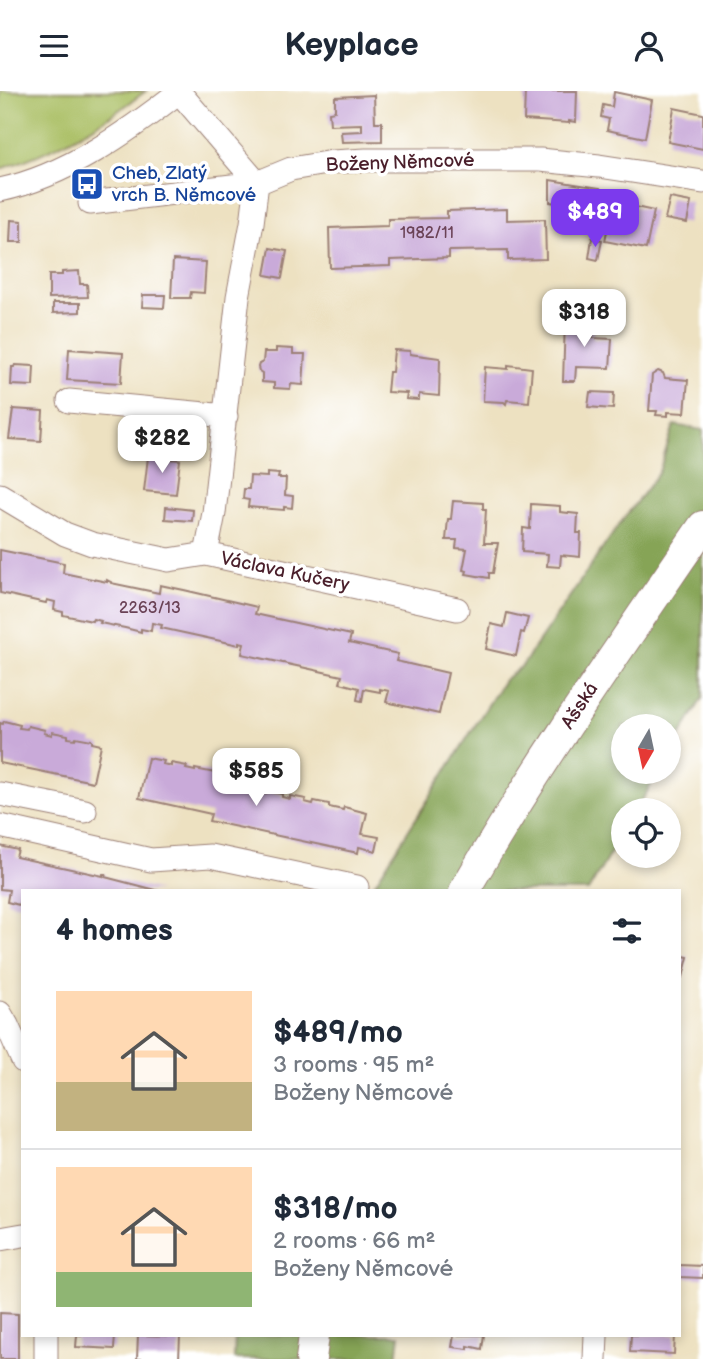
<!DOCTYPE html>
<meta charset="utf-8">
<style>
body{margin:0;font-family:"Balsamiq Sans",sans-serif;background:#f2f2f3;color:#1f2937;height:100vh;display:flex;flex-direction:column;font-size:26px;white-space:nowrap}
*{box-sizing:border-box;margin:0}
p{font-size:23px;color:#747a83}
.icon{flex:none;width:38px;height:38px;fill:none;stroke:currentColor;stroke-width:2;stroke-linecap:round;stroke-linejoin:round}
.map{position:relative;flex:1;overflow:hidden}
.drawer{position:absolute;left:21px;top:798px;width:660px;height:448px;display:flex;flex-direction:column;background:#fff;border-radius:0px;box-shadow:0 4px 10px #0003}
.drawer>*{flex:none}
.needle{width:46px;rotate:189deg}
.controls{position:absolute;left:611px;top:623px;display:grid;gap:14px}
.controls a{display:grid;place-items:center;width:70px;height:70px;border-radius:50%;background:#fff;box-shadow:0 4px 10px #0003;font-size:35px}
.price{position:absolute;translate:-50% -60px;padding:0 16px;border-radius:14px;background:#fff;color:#222;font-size:23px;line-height:46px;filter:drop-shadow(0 2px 4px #0008)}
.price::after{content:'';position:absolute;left:50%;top:42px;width:21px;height:16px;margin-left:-10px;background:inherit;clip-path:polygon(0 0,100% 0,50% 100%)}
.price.on{background:#7c3aed;color:#fff}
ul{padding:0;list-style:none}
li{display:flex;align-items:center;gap:21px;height:175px;padding:0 35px}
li+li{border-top:2px solid #e0e1e3}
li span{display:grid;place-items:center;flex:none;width:196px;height:140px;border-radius:0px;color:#555}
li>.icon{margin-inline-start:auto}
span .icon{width:84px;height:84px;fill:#fffc;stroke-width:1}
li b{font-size:30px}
h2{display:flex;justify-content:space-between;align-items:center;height:84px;padding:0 35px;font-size:30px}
header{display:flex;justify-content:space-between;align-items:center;height:91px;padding:0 35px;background:#fff;font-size:32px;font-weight:800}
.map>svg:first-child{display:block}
.green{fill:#a8bd61;stroke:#796e46;stroke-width:2}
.forest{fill:#86a457;stroke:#686241;stroke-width:2}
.building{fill:#c9aad9}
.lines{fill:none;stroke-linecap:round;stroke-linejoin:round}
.minor-casing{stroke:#9c8076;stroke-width:25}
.major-casing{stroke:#9c8076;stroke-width:32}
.minor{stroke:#fff;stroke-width:23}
.major{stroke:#fff;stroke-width:30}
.labels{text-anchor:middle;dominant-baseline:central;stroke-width:7;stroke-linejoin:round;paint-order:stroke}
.number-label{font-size:16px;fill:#6a4256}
.street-label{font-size:19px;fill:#4a1f2b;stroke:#fff}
.transit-label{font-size:19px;fill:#164399;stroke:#fff;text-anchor:start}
</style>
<header><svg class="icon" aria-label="menu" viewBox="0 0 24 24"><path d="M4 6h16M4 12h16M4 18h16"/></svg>Keyplace<svg class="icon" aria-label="person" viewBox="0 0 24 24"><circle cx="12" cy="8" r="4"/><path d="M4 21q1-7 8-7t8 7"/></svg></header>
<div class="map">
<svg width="703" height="1268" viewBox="0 0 703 1268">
<rect width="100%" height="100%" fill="#fff"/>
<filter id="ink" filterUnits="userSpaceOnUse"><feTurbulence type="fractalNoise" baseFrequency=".0143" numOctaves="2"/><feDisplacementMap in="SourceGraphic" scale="14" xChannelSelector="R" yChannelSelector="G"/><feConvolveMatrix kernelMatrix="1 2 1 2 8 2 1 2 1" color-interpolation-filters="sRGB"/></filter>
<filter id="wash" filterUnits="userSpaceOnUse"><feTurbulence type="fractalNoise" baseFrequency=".00686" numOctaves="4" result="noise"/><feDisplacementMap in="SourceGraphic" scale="28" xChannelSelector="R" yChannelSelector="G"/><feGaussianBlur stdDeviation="1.57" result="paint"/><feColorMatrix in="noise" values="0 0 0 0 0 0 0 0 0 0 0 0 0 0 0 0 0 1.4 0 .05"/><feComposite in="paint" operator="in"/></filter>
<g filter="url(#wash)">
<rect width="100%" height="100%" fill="#ede1c1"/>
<path class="green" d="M 0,0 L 146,0 C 101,34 54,61 0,78 Z"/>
<path class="forest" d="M 674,334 L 703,339 L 703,606 L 669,664 L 668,635 L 623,635 L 623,681 L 659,681 L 636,719 L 623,719 L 623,741 L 588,800 L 370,800 L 504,589 L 522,575 L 616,438 L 659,381 Z
M 235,1244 L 400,1244 L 397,1268 L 234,1268 Z"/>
<g id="blocks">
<path class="building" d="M 525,0 L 577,0 L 576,31 L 569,30 L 569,32 L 524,29 Z
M 614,1 L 652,9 L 645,47 L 607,39 L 609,28 L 601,26 L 603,14 L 612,16 Z
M 374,4 L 375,31 L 382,31 L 382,50 L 342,51 L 341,41 L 362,40 L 362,33 L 330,34 L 329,21 L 335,20 L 335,6 Z
M 674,17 L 703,23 L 703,58 L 668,51 Z
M 550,89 L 600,97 L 596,117 L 550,111 Z
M 670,107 L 691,111 L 687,132 L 665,128 Z
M 617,112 L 654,120 L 646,158 L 605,150 L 608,135 L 612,136 Z
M 507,118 L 507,129 L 545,128 L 546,168 L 508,169 L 508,159 L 449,160 L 449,167 L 390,169 L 390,175 L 330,177 L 329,137 L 388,135 L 388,128 L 447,127 L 447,120 Z
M 11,129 L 22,130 L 22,151 L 10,151 Z
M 592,147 L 602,149 L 598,169 L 589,167 Z
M 270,157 L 287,160 L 282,187 L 265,184 Z
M 173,169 L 206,171 L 204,202 L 191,201 L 190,207 L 171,207 Z
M 79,180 L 80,193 L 87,193 L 88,206 L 49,207 L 49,184 L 62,184 L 62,181 Z
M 143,204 L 165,204 L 164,217 L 142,216 Z
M 53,212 L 80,212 L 80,221 L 53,222 Z
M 565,230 L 593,232 L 593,247 L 612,248 L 610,277 L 576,276 L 575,290 L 563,290 Z
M 276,257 L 293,258 L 293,263 L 305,263 L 303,294 L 291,293 L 290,298 L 274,297 L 274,292 L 262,291 L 262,282 L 259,280 L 258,276 L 259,273 L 263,271 L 264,261 L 276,261 Z
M 69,258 L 123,262 L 121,292 L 67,289 Z
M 394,259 L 410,260 L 410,263 L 440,267 L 439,305 L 419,303 L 419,309 L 406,308 L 407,302 L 387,301 L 389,281 L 392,281 Z
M 15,274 L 34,275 L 33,295 L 11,294 L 12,276 L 14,276 Z
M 508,274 L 532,277 L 529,311 L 507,309 L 506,313 L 504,311 L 483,310 L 485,276 L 508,278 Z
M 658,280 L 663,282 L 665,287 L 688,289 L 685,322 L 668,321 L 668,325 L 656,324 L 657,320 L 649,320 L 652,284 Z
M 590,301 L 614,302 L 613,318 L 588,316 Z
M 13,318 L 43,320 L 41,350 L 9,348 Z
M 148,366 L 180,369 L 176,403 L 144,400 Z
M 267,382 L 279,383 L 278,387 L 286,387 L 285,404 L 293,405 L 292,417 L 284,416 L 284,419 L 248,416 L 249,409 L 243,408 L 244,398 L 249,398 L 250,385 L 267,386 Z
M 453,410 L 483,412 L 483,418 L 486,418 L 484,452 L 498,452 L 493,482 L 489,482 L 489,487 L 466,483 L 467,480 L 463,479 L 467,458 L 456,457 L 457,449 L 446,449 L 448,428 L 451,428 Z
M 531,413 L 560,415 L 560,421 L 578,423 L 577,442 L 581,442 L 580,466 L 561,464 L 560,476 L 547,475 L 548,463 L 522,461 L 523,437 L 530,438 Z
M 166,416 L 193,419 L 192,430 L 165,428 Z
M 0,459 L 64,472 L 63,482 L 107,491 L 107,489 L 111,491 L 111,492 L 159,502 L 160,494 L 184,499 L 257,516 L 255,523 L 351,544 L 349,552 L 398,563 L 396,570 L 448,582 L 439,623 L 386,611 L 389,600 L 380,598 L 380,601 L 364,598 L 362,610 L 357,609 L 359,597 L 340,592 L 342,585 L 242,563 L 244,552 L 239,551 L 239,554 L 161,537 L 162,534 L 152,532 L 151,540 L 141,538 L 141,541 L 125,537 L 100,532 L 101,530 L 93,528 L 92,530 L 63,524 L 63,521 L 54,519 L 55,511 L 47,509 L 46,512 L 0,502 Z
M 507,522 L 528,527 L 524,542 L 521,541 L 516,565 L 486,558 L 491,533 L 504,536 Z
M 4,630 L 20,634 L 19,637 L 27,638 L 28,635 L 45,639 L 44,642 L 52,644 L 52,641 L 68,644 L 68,647 L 75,648 L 76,646 L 92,649 L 92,652 L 101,654 L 93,691 L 0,672 L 0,632 L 3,633 Z
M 148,667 L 164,670 L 163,673 L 171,675 L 171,672 L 187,675 L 186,678 L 195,680 L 195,678 L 220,683 L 220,689 L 235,692 L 234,695 L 242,697 L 242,694 L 258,698 L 258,701 L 266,703 L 267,700 L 282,703 L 282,706 L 290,708 L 290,705 L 306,708 L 305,711 L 313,713 L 314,710 L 329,713 L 329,716 L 343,719 L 344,716 L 367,722 L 362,743 L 379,746 L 376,760 L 359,756 L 358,762 L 209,730 L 211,723 L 139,707 Z
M 0,755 L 18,759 L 16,766 L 103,785 L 103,783 L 106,783 L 105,786 L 159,800 L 23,800 L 23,810 L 20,809 L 19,814 L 7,811 L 9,799 L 0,798 Z
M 679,864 L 688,866 L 683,886 L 679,885 Z
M 679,1174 L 703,1175 L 703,1187 L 679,1186 Z
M 0,1222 L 18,1223 L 18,1268 L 0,1268 Z
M 77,1244 L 115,1244 L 114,1258 L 76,1256 Z
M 138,1244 L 180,1245 L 179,1268 L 137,1268 Z
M 454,1244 L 484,1244 L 482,1258 L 468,1255 L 468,1258 L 452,1256 Z
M 631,1244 L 675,1244 L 674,1263 L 630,1261 Z"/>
</g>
</g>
<g filter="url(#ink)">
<use href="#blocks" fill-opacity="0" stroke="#9c8076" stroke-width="2"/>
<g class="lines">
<defs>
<path id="minor" d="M 179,1 L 257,92 L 291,78 L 332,71 L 366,69 L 540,69 L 599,75 L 703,91
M 0,99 C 66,85 128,41 180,0
M 90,112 L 257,92 L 252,132 L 238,206 L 214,422 L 206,463
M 69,310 L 226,325
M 0,404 L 65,443 L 92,453 L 169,469 L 206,463 L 457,518
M 0,703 L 85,720
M 0,735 L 151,769 L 210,765 L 357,796
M 0,922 L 7,934 L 23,970
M 0,1148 L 23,1144
M 46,1268 L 46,1244
M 595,1268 L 596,1244"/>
<path id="major" d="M 464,800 C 537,674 621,555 703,435
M 311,1268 L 314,1244"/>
</defs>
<use href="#minor" class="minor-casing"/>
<use href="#major" class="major-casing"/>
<use href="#minor" class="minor"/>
<use href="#major" class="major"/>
</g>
</g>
<defs>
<symbol id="bus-square" viewBox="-11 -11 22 22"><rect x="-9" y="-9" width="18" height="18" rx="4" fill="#1a4fb4" stroke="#fff"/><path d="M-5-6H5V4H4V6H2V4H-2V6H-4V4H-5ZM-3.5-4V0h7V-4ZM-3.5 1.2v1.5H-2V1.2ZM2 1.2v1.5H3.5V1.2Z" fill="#fff"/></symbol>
</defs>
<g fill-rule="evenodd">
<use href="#bus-square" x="68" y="74" width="38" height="38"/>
</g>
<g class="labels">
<g class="number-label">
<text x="427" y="142">1982/11</text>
<text x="150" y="517">2263/13</text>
</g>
<g class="street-label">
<text transform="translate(400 72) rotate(-2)">Boženy Němcové</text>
<text transform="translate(285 481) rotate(12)">Václava Kučery</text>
<text transform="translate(580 615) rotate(-57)">Ašská</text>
</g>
<g class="transit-label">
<text x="112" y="82">Cheb, Zlatý<tspan x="112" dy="22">vrch B. Němcové</tspan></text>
</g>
</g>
</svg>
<div class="controls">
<a><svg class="needle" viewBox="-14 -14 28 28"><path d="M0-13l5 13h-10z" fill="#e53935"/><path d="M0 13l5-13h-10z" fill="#747a83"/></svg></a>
<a><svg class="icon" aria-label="locate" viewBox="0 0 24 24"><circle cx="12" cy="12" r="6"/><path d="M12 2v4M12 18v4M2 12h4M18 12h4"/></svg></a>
</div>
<b class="price on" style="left:595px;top:158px">$489</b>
<b class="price" style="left:584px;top:258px">$318</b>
<b class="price" style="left:162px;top:384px">$282</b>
<b class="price" style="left:256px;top:717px">$585</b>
<section class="drawer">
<h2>4 homes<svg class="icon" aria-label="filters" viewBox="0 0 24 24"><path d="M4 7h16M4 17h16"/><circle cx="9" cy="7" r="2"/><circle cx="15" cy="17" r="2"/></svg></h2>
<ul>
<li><span style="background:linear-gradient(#ffd9b3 65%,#c2b280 0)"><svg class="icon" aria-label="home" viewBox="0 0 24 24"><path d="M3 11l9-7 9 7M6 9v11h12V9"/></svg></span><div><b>$489/mo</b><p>3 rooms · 95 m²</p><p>Boženy Němcové</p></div></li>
<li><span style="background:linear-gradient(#ffd9b3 75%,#8fb573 0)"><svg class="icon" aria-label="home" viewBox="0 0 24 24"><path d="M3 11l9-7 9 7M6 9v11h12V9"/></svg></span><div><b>$318/mo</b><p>2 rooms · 66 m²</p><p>Boženy Němcové</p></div></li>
</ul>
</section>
</div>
